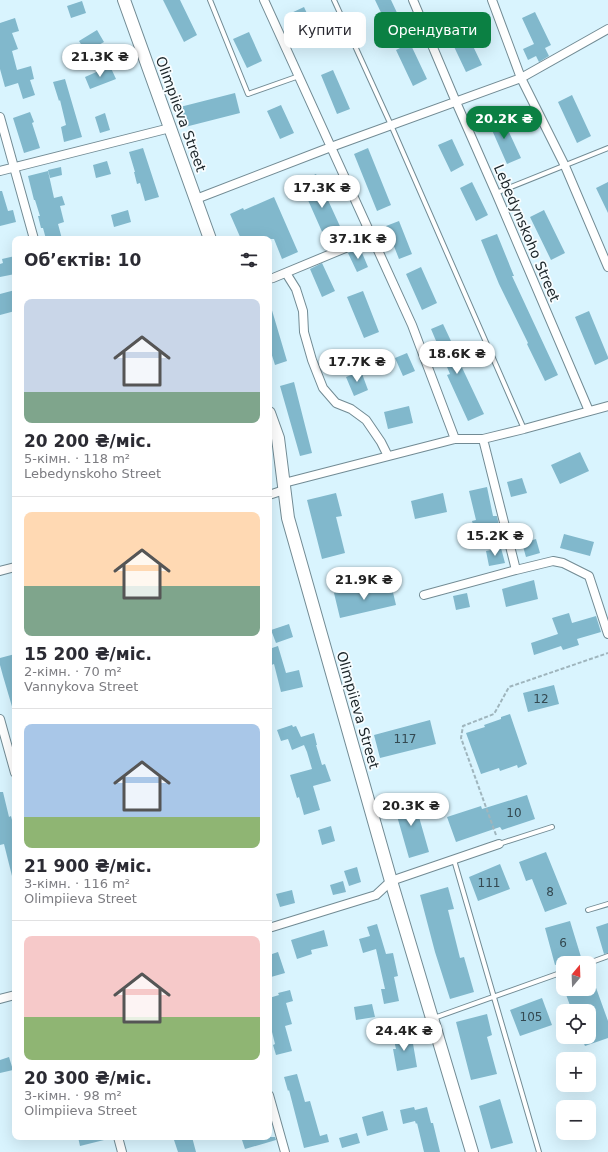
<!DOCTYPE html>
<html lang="uk">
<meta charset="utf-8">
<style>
body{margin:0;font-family:"DejaVu Sans",sans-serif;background:#f2f2f3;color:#2b2b33;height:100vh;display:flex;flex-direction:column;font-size:15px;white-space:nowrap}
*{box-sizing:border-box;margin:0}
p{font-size:13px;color:#7c7c81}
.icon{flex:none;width:22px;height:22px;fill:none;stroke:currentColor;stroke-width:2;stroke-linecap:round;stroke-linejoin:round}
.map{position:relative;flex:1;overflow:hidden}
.side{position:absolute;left:12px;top:236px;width:260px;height:904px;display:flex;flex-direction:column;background:#fff;border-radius:8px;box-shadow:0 4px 16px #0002}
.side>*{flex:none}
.banner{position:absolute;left:284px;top:12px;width:264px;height:36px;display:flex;gap:8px}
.needle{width:26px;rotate:19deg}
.fabs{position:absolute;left:556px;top:956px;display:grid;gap:8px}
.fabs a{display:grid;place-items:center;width:40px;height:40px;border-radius:8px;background:#fff;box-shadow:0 4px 16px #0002;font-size:20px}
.price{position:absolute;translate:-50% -34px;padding:0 9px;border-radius:14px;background:#fff;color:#222;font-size:13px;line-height:26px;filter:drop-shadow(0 1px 2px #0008)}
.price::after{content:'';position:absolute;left:50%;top:24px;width:12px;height:9px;margin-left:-6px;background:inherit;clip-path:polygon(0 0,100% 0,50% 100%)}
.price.selected{background:#0b8043;color:#fff}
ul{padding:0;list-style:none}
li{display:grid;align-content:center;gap:8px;height:212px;padding:0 12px}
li+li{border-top:1px solid #e1e1e2}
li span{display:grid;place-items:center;height:124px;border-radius:8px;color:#555}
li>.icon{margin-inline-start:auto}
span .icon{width:72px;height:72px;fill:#fffc;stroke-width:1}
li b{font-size:17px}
h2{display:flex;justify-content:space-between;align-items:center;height:48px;padding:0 12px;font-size:17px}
.tag{padding:0 14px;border-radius:8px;background:#fff;box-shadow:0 4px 16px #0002;font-size:14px;line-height:36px}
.tag.selected{background:#0b8043;color:#fff}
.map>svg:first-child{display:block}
.building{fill:#81b8cc}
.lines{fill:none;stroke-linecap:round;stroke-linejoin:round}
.lane-casing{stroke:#728b94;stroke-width:6}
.street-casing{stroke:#728b94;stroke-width:10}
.secondary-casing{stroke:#728b94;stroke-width:14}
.path{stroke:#9fb5bd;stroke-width:2;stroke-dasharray:4 2;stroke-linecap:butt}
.lane{stroke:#fff;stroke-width:4}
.street{stroke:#fff;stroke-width:8}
.secondary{stroke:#fff;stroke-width:12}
.labels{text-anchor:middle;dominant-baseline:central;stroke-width:3.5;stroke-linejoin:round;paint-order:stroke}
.number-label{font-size:12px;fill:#344951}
.street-label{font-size:14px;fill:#1a2428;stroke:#f8fdff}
</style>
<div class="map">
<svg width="608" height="1152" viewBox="0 0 608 1152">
<rect width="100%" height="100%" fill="#d9f4fe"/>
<path class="building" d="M 163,0 L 180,0 L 197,35 L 184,42 Z
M 375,0 L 391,0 L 399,17 L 386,23 Z
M 82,1 L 86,13 L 71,18 L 67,6 Z
M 304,7 L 318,37 L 303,44 L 289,14 Z
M 535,12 L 551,45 L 545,48 L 549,56 L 539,62 L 536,56 L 528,60 L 523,49 L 534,44 L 522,18 Z
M 15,18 L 19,31 L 12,33 L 18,49 L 12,51 L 17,70 L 31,66 L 34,79 L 30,80 L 35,95 L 23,99 L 18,83 L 5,87 L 0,69 L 0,23 Z
M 464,27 L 482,65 L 466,72 L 448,34 Z
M 97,30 L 104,42 L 86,52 L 79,41 Z
M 249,32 L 262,61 L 247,68 L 233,39 Z
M 410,43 L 427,79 L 413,86 L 396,50 Z
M 110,66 L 116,79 L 90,89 L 85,77 Z
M 333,70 L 350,109 L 337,114 L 321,75 Z
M 65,79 L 82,137 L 64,142 L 61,127 L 66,125 L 60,100 L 59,101 L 53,82 Z
M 235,93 L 240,113 L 185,127 L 180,107 Z
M 572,95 L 591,136 L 577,143 L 558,102 Z
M 281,105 L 294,133 L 280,139 L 267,111 Z
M 30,112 L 34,122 L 32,123 L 40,148 L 24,153 L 13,118 Z
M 105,113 L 110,130 L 100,133 L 95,117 Z
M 501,115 L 521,158 L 507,164 L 488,121 Z
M 452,139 L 464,165 L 451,172 L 438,145 Z
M 143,148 L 159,197 L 145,201 L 140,183 L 137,184 L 134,172 L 135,172 L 129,152 Z
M 368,148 L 391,205 L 377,211 L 354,154 Z
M 107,161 L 111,174 L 96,178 L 93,165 Z
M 61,167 L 62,175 L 50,178 L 48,170 Z
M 48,171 L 54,198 L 62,196 L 65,205 L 60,206 L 64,222 L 58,224 L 62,239 L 46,239 L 43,228 L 41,228 L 38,216 L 40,216 L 35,200 L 34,200 L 28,176 Z
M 316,174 L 344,235 L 327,243 L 300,182 Z
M 472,182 L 488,215 L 476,221 L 460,188 Z
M 608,182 L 608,213 L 596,188 Z
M 0,191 L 2,191 L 8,211 L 13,210 L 16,222 L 0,226 Z
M 274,197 L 298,252 L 282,259 L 274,239 L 241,239 L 230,214 L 243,208 L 244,210 Z
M 128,210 L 131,222 L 114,227 L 111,215 Z
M 544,210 L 565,253 L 551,260 L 530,217 Z
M 399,221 L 412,254 L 399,259 L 386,226 Z
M 497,234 L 514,276 L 512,276 L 558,375 L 545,381 L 527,344 L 528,343 L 499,284 L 481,240 Z
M 360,248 L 368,267 L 357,272 L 348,253 Z
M 15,256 L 15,274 L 0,277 L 0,264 L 3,263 L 2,259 Z
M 322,263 L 335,291 L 322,297 L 310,269 Z
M 421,267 L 437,303 L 422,310 L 406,274 Z
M 15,290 L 15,311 L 0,315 L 0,294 Z
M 363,291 L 379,332 L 364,338 L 347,297 Z
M 271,307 L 287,361 L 275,365 L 269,346 L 269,308 Z
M 589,311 L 608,357 L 608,359 L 595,365 L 575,317 Z
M 443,324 L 458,356 L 457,357 L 484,414 L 468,421 L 447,375 L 450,374 L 431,329 Z
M 407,353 L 415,371 L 403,376 L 395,358 Z
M 361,371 L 368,390 L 354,396 L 346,377 Z
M 294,382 L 312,453 L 300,456 L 280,386 Z
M 409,406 L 413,423 L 388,429 L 384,412 Z
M 580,452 L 589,471 L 560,484 L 551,465 Z
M 522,478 L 527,493 L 511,497 L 507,482 Z
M 487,487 L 493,516 L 497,516 L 499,526 L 475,532 L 472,521 L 476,520 L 469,491 Z
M 336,493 L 342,516 L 336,517 L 345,553 L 322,559 L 307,500 Z
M 443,493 L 447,512 L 415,519 L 411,501 Z
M 564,534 L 594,542 L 590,556 L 560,548 Z
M 536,539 L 540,553 L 526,557 L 522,543 Z
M 501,548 L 505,563 L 489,566 L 486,551 Z
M 534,580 L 538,599 L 506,607 L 502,589 Z
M 391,584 L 396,605 L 340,618 L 334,593 L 353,588 L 355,593 Z
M 467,593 L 470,607 L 456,610 L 453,596 Z
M 569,613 L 572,623 L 596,616 L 601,632 L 577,639 L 579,645 L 563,650 L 561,646 L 534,655 L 531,643 L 558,634 L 552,618 Z
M 289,624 L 293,637 L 276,643 L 271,630 Z
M 278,646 L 286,673 L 299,670 L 303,687 L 281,692 L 274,664 L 269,666 L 269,649 Z
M 15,654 L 15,710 L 13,710 L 3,676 L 0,665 L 0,658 Z
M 554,685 L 559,704 L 528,712 L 523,693 Z
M 510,714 L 527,764 L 518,768 L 517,765 L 500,771 L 499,768 L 481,774 L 466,733 L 485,727 L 484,725 L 501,719 L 501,717 Z
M 430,720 L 436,744 L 380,758 L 374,735 Z
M 292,725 L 293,727 L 296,726 L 301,737 L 314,733 L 317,745 L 316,745 L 322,765 L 325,764 L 331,781 L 313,786 L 320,810 L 304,815 L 299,797 L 297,798 L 290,775 L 312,769 L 307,752 L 304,745 L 292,750 L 288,739 L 281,741 L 277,730 Z
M 0,792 L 3,792 L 9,817 L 11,816 L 15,832 L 15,875 L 12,876 L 4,844 L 0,845 Z
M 527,795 L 535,819 L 502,830 L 500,827 L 456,842 L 447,817 L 481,806 L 482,809 Z
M 413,796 L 429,852 L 409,858 L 393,802 Z
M 331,826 L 335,841 L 322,845 L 318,830 Z
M 546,852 L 567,904 L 545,912 L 532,879 L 526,881 L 519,862 Z
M 500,864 L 510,889 L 478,901 L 469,877 Z
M 357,867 L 361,882 L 349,886 L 344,871 Z
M 343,881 L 346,892 L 333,895 L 330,885 Z
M 448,887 L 454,909 L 448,910 L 460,958 L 464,957 L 474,992 L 450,999 L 435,952 L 420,895 Z
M 292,890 L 295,903 L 280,907 L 276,894 Z
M 570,921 L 581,957 L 555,965 L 545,928 Z
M 608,923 L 608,953 L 604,954 L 596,927 Z
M 377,924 L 386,954 L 393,953 L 398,976 L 394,977 L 399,1001 L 384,1004 L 381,989 L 385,989 L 376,949 L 363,953 L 359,939 L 370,936 L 367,927 Z
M 324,930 L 328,946 L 311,950 L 312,954 L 297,959 L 291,940 Z
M 278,952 L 285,973 L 271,977 L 269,972 L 269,969 L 271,968 L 269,961 L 269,955 Z
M 590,971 L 608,1021 L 608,1038 L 585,1046 L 581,1037 L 589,1037 L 589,1011 L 572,1011 L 564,989 L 589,989 L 589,972 Z
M 290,990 L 293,1001 L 286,1003 L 292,1024 L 285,1026 L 292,1051 L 276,1055 L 273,1045 L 275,1044 L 269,1020 L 269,998 L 279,995 L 278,993 Z
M 542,998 L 552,1025 L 520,1036 L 510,1010 Z
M 372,1004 L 375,1017 L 356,1020 L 354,1007 Z
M 487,1014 L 492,1035 L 487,1037 L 497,1074 L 471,1080 L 456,1022 Z
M 411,1032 L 417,1067 L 397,1071 L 393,1049 L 396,1049 L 393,1036 Z
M 9,1057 L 13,1070 L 0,1073 L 0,1060 Z
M 297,1074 L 305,1102 L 310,1101 L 320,1136 L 327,1134 L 329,1142 L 304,1148 L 289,1090 L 288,1091 L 284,1077 Z
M 500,1099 L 513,1143 L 491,1149 L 479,1106 Z
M 414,1107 L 415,1110 L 427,1107 L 431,1123 L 433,1123 L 440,1152 L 424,1152 L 417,1123 L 416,1124 L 415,1121 L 403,1124 L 400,1110 Z
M 383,1111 L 388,1130 L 367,1136 L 362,1117 Z
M 357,1133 L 360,1143 L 342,1148 L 339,1138 Z
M 78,1137 L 104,1137 L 104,1140 L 80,1146 Z
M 184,1137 L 192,1137 L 196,1152 L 178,1152 L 174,1140 Z
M 241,1137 L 275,1137 L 276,1140 L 245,1149 Z"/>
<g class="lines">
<defs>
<path id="lane" d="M 210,0 L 248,94 L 299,76
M 334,0 L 391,125 L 524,429
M 496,193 L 608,148
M 499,844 L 552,827
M 454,860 L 539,1152
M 588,910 L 608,904
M 589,963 L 608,956
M 434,1018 L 563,972"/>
<path id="street" d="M 264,0 L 412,325 L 455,439
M 413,0 L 456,102 L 496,193 L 589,411
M 492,0 L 521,78 L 565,166 L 608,267
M 0,117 L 34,239
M 0,171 L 170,128
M 196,199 L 331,147 L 521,78 L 608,29
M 286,273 L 296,289 L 303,311 L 304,332 L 312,360 L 323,388 L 336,403 L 351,409 L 366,420 L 381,442 L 388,456
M 269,279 L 273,278 L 372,237
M 483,439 L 516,570 L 553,561 L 563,563 L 589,576 L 608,634
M 284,483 L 455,439 L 483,439 L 524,429 L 608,406
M 269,495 L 284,490
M 0,571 L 15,567
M 424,595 L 516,570
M 0,719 L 15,773
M 269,928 L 376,895 L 391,881 L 499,844
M 0,999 L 15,995
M 269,1095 L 285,1152
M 118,1137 L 122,1152"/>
<path id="secondary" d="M 124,0 L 210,239
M 269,413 L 278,438 L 288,518 L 391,881 L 472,1152"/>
</defs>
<use href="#lane" class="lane-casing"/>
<use href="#street" class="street-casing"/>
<use href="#secondary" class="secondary-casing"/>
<path class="path" d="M 496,835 L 461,738 L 463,726 L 494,714 L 509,687 L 608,653"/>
<use href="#lane" class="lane"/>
<use href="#street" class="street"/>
<use href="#secondary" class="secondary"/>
</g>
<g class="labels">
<g class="number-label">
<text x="541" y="699">12</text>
<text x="405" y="739">117</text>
<text x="514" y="813">10</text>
<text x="489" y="883">111</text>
<text x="550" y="892">8</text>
<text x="563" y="943">6</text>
<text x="531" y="1017">105</text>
</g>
<g class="street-label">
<text transform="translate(181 114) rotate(70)">Olimpiieva Street</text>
<text transform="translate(527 233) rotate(67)">Lebedynskoho Street</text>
<text transform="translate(358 710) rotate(74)">Olimpiieva Street</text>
</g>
</g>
</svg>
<div class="fabs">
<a><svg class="needle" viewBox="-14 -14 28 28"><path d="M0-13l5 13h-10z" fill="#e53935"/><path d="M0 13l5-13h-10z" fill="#7c7c81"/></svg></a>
<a><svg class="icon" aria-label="locate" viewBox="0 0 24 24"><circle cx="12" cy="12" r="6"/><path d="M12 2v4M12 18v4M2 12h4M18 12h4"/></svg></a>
<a>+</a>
<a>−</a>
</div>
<b class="price" style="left:100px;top:78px">21.3K ₴</b>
<b class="price selected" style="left:504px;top:140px">20.2K ₴</b>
<b class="price" style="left:322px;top:209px">17.3K ₴</b>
<b class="price" style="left:358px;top:260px">37.1K ₴</b>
<b class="price" style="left:457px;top:375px">18.6K ₴</b>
<b class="price" style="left:357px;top:383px">17.7K ₴</b>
<b class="price" style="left:495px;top:557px">15.2K ₴</b>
<b class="price" style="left:364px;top:601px">21.9K ₴</b>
<b class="price" style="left:411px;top:827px">20.3K ₴</b>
<b class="price" style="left:404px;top:1052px">24.4K ₴</b>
<div class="banner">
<a class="tag">Купити</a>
<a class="tag selected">Орендувати</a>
</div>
<section class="side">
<h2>Об’єктів: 10<svg class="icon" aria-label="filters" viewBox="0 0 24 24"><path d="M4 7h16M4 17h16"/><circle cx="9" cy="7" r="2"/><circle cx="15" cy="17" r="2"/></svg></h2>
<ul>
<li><span style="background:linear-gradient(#c9d6e8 75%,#7fa58c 0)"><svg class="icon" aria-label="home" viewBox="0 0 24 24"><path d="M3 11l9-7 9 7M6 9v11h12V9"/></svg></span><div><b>20 200 ₴/міс.</b><p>5-кімн. · 118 m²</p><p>Lebedynskoho Street</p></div></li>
<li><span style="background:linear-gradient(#ffd9b3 60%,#7fa58c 0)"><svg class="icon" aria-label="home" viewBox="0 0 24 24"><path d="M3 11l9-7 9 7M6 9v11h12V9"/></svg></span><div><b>15 200 ₴/міс.</b><p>2-кімн. · 70 m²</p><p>Vannykova Street</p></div></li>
<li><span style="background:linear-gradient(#a9c7e8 75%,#8fb573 0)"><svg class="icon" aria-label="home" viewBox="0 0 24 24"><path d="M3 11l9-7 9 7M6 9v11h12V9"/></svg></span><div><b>21 900 ₴/міс.</b><p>3-кімн. · 116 m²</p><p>Olimpiieva Street</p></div></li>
<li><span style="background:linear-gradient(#f6c9c9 65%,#8fb573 0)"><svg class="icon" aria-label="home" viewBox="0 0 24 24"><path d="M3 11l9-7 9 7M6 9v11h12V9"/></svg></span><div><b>20 300 ₴/міс.</b><p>3-кімн. · 98 m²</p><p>Olimpiieva Street</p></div></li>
</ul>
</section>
</div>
